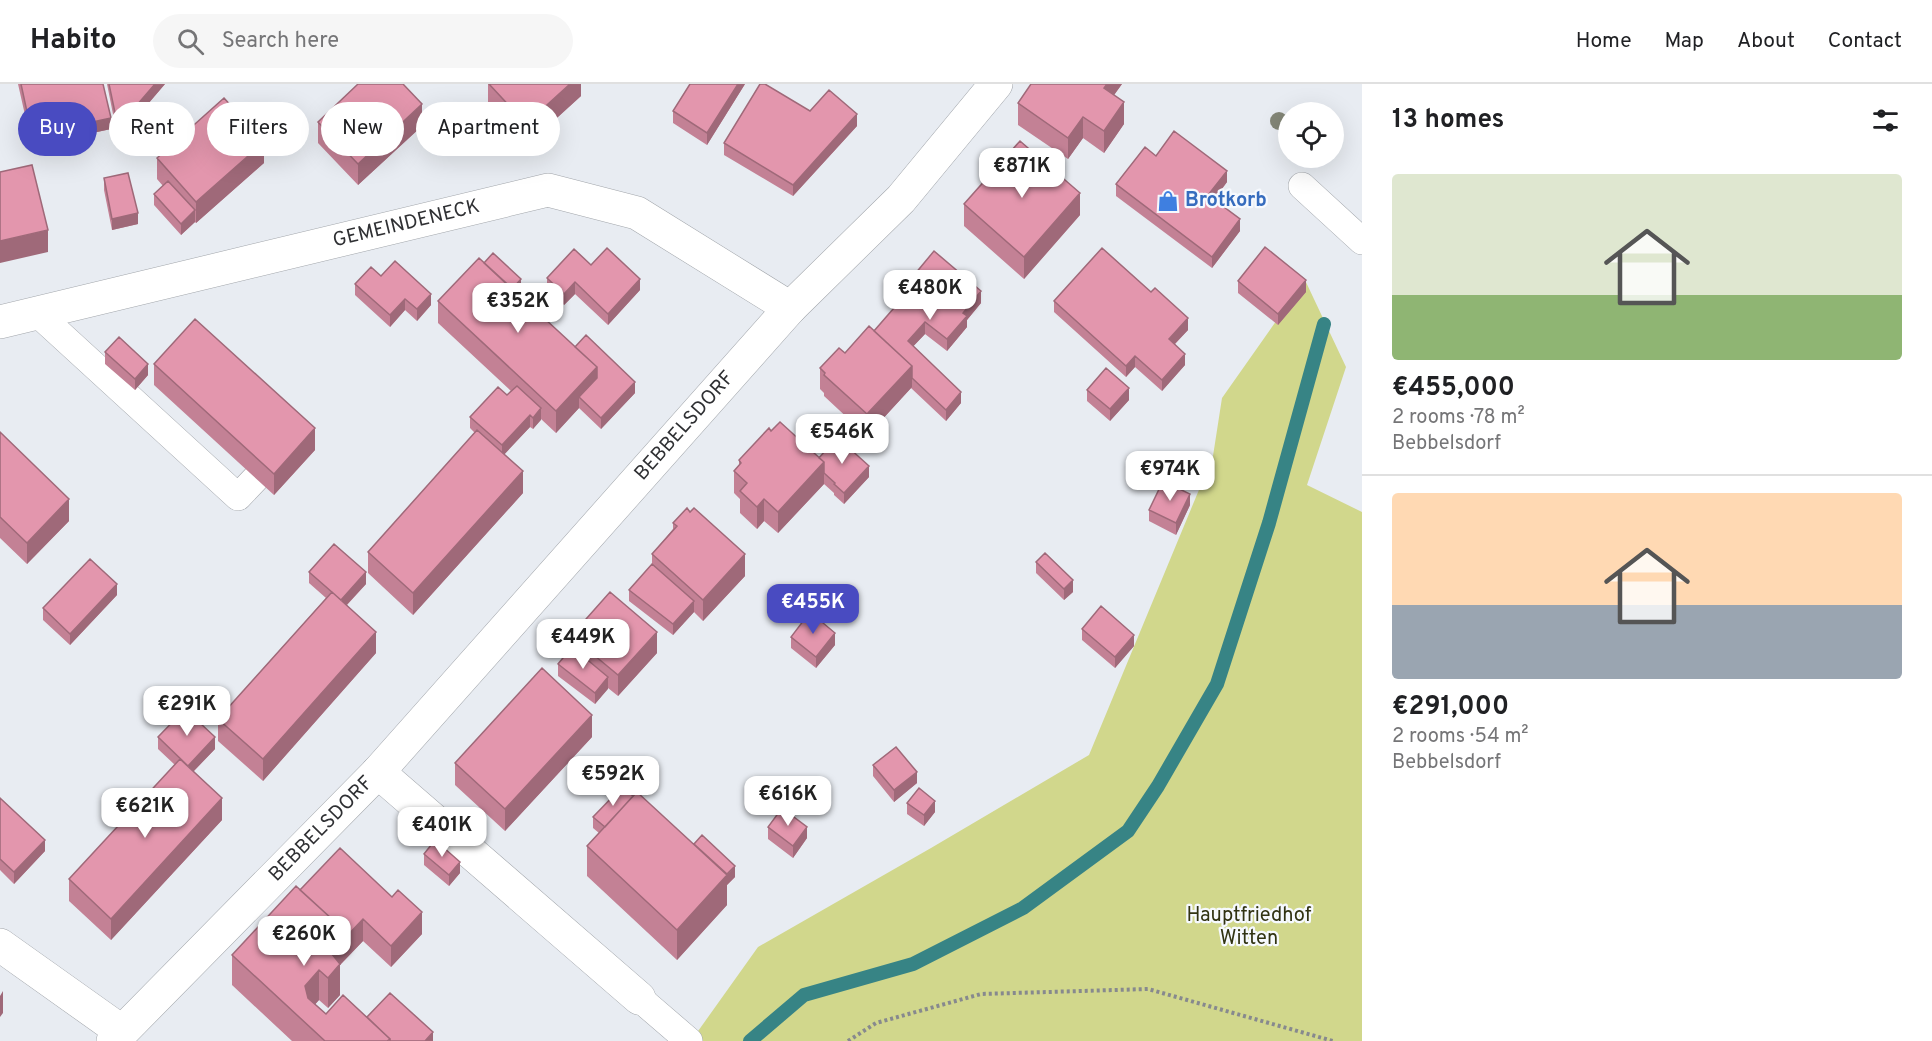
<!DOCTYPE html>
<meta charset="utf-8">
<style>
body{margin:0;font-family:Overpass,sans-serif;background:#f6f6f6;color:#202124;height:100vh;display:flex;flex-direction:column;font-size:22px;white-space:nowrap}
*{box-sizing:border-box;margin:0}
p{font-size:20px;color:#757577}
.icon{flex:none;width:33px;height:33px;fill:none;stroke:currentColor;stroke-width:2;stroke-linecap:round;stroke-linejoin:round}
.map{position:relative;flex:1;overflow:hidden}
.drawer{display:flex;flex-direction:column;background:#fff;width:570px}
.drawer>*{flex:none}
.guide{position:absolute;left:18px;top:18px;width:570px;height:54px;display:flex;gap:12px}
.buttons{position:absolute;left:1278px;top:18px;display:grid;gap:12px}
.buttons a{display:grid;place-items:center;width:66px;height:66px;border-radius:50%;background:#fff;box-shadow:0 6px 24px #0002;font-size:30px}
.price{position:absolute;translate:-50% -51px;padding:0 14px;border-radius:12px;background:#fff;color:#222;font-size:20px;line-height:39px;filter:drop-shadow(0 2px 3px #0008)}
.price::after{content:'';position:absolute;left:50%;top:36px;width:18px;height:14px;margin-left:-9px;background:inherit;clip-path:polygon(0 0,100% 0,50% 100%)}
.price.on{background:#494bc1;color:#fff}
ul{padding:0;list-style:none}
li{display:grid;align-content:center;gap:12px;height:318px;padding:0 30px}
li+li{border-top:2px solid #e0e0e0}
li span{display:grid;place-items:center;height:186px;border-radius:6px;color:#555}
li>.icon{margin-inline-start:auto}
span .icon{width:108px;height:108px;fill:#fffc;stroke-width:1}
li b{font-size:26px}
h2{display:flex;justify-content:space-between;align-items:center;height:72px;padding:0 30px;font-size:26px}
.chip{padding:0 21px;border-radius:27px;background:#fff;box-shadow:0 6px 24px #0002;font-size:21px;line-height:54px}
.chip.on{background:#494bc1;color:#fff}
header{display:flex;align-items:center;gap:36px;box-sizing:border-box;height:84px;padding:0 30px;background:#fff;border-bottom:2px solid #e0e0e0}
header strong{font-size:28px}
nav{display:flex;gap:33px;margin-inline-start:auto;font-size:21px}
.search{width:420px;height:54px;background:#f6f6f6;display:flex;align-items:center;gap:15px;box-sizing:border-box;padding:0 21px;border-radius:33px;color:#757577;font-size:22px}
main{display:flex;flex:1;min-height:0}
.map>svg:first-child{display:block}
.green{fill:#d1d78c}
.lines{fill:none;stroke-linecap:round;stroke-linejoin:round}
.stream{stroke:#378485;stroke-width:14}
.service-casing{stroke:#a2a6ab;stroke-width:28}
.minor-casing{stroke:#a2a6ab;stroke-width:34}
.path{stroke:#87898e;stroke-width:4;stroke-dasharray:3 3;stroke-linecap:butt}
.service{stroke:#fff;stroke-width:27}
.minor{stroke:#fff;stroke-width:33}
.tree{fill:#838677}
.wall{fill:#c38195}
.shaded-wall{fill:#9f6979}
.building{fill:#e396ad;stroke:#9f6979;stroke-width:1.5}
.labels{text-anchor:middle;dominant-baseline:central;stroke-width:4.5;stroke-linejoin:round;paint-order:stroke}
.shop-label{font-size:20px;font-weight:bold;fill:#366cbe;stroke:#f6f9fe;text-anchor:start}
.street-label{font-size:20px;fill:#2f3033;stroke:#f6f9fe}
.park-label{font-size:20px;fill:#313312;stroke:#f6f9fe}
</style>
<header>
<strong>Habito</strong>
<div class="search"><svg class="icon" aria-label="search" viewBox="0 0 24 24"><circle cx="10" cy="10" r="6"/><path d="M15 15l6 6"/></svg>Search here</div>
<nav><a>Home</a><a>Map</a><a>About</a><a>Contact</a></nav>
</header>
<main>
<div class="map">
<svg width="1362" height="957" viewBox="0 0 1362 957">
<rect width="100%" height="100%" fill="#e8ecf2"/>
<path class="green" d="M 1305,196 L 1346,283 L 1307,401 L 1362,428 L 1362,957 L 691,957 L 758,863 L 931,764 L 1089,671 L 1213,372 L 1222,314 Z"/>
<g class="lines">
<path class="stream" d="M 750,957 L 804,911 L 913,880 L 1023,824 L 1128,747 L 1158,702 L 1217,600 L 1269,439 L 1324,240"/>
<defs>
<path id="service" d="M 1302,102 L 1362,157
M 37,229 L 238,413 L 256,394
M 639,914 L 689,957"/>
<g id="minor">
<path id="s1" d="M 0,238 L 548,106 L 637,129 L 790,224"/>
<path d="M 378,688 L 639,914"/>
<path d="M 0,861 L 121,947"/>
<path id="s2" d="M 113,957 L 378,688 L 790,224 L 901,115 L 996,0"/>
</g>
</defs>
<use href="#service" class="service-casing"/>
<use href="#minor" class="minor-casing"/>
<path class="path" d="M 848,957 L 876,939 L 981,910 L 1148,905 L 1333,957"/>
<use href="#service" class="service"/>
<use href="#minor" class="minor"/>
</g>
<circle class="tree" cx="1279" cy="37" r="9"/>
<path class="wall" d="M 18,0 L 103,0 L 111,45 L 32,62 Z
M 107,0 L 165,0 L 118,55 Z
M 488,0 L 581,0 L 581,12 L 526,62 L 488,21 Z
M 745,0 L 707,61 L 673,39 L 673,27 Z
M 1122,0 L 1114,11 L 1124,40 L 1104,69 L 1083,54 L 1068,75 L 1018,41 L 1018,19 Z
M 810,27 L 857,42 L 793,112 L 724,71 L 724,59 Z
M 318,38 L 422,42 L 358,101 L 318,59 Z
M 1156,72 L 1227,98 L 1214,116 L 1240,147 L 1212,184 L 1116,112 L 1116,100 Z
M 157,74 L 264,79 L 196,139 L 195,138 L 181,151 L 154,121 L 154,110 L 163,102 L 157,95 Z
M 104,94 L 138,140 L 112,146 L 104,106 Z
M 964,120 L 1080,131 L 1024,195 L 964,142 Z
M 484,179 L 521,206 L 518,210 L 575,263 L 635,309 L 601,345 L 579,324 L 556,349 L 541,335 L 533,345 L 530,343 L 504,370 L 523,409 L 413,531 L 368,489 L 368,468 L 475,349 L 470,344 L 470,333 L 507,311 L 511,307 L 438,239 L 438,217 Z
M 591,181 L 640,206 L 608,241 L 575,210 L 564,221 L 547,205 L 547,194 Z
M 915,190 L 981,219 L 967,236 L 967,243 L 947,267 L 925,250 L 913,262 L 961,319 L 946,337 L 911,304 L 867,352 L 824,312 L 824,309 L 820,305 L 820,284 L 845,269 L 874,247 L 915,200 Z
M 381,192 L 431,221 L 417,237 L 405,226 L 390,243 L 355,211 L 355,200 Z
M 1238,197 L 1306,208 L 1278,241 L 1238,209 Z
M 1054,217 L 1188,246 L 1175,260 L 1185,281 L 1162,307 L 1135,283 L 1126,293 L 1054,228 Z
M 105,268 L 148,291 L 135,306 L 105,280 Z
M 154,280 L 315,366 L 274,411 L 154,301 Z
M 1087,306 L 1129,316 L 1110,337 L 1087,317 Z
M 771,347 L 819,374 L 869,393 L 844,420 L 834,411 L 834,409 L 824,400 L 778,449 L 764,437 L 757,445 L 740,429 L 740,415 L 734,409 L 734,387 L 739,381 L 739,376 Z
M 0,348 L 69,437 L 27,480 L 0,454 Z
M 1190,421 L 1176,451 L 1149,437 L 1149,426 Z
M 673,439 L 745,492 L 703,537 L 694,528 L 673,551 L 629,517 L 629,506 L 652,480 L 652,470 L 673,445 Z
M 1036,478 L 1073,508 L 1064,516 L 1036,489 Z
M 309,488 L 366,500 L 347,521 L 376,569 L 263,697 L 218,657 L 218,635 L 326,514 L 309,499 Z
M 117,511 L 70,561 L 43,536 L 43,524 Z
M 1082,545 L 1134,562 L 1115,584 L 1082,556 Z
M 571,552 L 657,569 L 618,612 L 608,604 L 595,620 L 558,592 L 558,580 L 571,564 Z
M 791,553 L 835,561 L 816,584 L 791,564 Z
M 158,653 L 215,665 L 193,688 L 222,736 L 111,856 L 69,817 L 69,795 L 175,681 L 158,665 Z
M 592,653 L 505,747 L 455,701 L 455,679 Z
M 873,681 L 917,699 L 894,718 L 873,692 Z
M 633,712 L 735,793 L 727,801 L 727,821 L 677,876 L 587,792 L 587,762 L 599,749 L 593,744 L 593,733 Z
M 0,714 L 45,767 L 14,800 L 0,786 Z
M 907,719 L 935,728 L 924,742 L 907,730 Z
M 768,743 L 807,754 L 793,774 L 768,755 Z
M 424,770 L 460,789 L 449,802 L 424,781 Z
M 300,806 L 422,850 L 391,883 L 363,857 L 340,881 L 340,911 L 328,924 L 319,916 L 315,920 L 326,930 L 367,933 L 433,957 L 292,957 L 232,901 L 232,871 Z"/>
<path class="shaded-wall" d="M 155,0 L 165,0 L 118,55 L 118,43 Z
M 570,0 L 581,0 L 581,12 L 526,62 L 526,40 Z
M 738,0 L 745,0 L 707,61 L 707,49 Z
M 1107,0 L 1122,0 L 1104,25 L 1104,4 Z
M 1124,18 L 1124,40 L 1104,69 L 1104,47 Z
M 422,20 L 422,42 L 358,101 L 358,80 Z
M 857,30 L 857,42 L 793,112 L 793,101 Z
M 1083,33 L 1083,54 L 1068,75 L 1068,54 Z
M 111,34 L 111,45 L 32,62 L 32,51 Z
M 264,58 L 264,79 L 196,139 L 196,118 Z
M 1227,87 L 1227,98 L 1208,123 L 1208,111 Z
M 1080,109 L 1080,131 L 1024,195 L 1024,173 Z
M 195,126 L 195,138 L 181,151 L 181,140 Z
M 138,129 L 138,140 L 112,146 L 112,135 Z
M 1240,135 L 1240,147 L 1212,184 L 1212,173 Z
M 48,146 L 48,168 L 0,179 L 0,157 Z
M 521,195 L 521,206 L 507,222 L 507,210 Z
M 640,195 L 640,206 L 608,241 L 608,230 Z
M 1306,196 L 1306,208 L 1278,241 L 1278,230 Z
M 575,198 L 575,210 L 564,221 L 564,210 Z
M 981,207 L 981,219 L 967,236 L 967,243 L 947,267 L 947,255 L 963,229 Z
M 431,210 L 431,221 L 417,237 L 417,225 Z
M 405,215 L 405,226 L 390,243 L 390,231 Z
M 1188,234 L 1188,246 L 1169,266 L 1169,255 Z
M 925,238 L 925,250 L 908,268 L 908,257 Z
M 1185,270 L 1185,281 L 1162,307 L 1162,296 Z
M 1135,272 L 1135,283 L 1126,293 L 1126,282 Z
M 148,280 L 148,291 L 135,306 L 135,295 Z
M 912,282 L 912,303 L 867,352 L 867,330 Z
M 597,283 L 597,305 L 579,313 L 579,324 L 556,349 L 556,327 Z
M 635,298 L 635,309 L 601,345 L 601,334 Z
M 1129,304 L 1129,316 L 1110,337 L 1110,325 Z
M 961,308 L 961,319 L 946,337 L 946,326 Z
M 541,324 L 541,336 L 533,345 L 533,334 Z
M 530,331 L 530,343 L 502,373 L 502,361 Z
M 315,344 L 315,366 L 274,411 L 274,390 Z
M 824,378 L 824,400 L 778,449 L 778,428 Z
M 869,382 L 869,393 L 844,420 L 844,409 Z
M 523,387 L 523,409 L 413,531 L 413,509 Z
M 1190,410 L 1190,421 L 1176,451 L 1176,439 Z
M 69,415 L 69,437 L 27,480 L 27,459 Z
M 764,415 L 764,437 L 757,445 L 757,423 Z
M 745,470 L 745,492 L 703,537 L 703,516 Z
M 366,488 L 366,500 L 341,527 L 341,516 Z
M 1073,496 L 1073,508 L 1064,516 L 1064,505 Z
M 117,500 L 117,511 L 70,561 L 70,550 Z
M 694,517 L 694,528 L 673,551 L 673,540 Z
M 376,548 L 376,569 L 263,697 L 263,675 Z
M 657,548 L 657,569 L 618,612 L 618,591 Z
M 835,549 L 835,561 L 816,584 L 816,573 Z
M 1134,551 L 1134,562 L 1115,584 L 1115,573 Z
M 608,593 L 608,605 L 595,620 L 595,609 Z
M 592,631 L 592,653 L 505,747 L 505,725 Z
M 215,653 L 215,665 L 188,693 L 188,682 Z
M 917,688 L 917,699 L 894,718 L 894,706 Z
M 222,714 L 222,736 L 111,856 L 111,835 Z
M 935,717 L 935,728 L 924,742 L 924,731 Z
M 807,743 L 807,754 L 793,774 L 793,762 Z
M 45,756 L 45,767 L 14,800 L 14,788 Z
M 460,778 L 460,789 L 449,802 L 449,791 Z
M 735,782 L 735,793 L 727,801 L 727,821 L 677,876 L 677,846 Z
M 422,828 L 422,850 L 391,883 L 391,862 Z
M 363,835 L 363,857 L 340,881 L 340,911 L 328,924 L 328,894 L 332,889 L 327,894 L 327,864 L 344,846 Z
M 319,886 L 319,916 L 305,932 L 305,902 Z
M 3,907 L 3,929 L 0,933 L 0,912 Z
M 433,948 L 433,957 L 425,957 Z"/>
<path class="building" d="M 21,0 L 103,0 L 111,34 L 32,51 Z
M 109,0 L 155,0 L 118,43 Z
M 358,0 L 403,0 L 422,20 L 358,80 L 318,38 Z
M 489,0 L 570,0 L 526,40 Z
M 690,0 L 738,0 L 707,49 L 673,27 Z
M 760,0 L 765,0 L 810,27 L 829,6 L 857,30 L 793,101 L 724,59 Z
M 1031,0 L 1107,0 L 1104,4 L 1124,18 L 1104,47 L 1083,33 L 1068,54 L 1018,19 Z
M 224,14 L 264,58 L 196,118 L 157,74 Z
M 1174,47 L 1227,87 L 1208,111 L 1240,135 L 1212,173 L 1116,100 L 1145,63 L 1156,72 Z
M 1020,57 L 1080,109 L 1024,173 L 964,120 Z
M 32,81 L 48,146 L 0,157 L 0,88 Z
M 128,89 L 138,129 L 112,135 L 104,94 Z
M 168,97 L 195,126 L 181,140 L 154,110 Z
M 1265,163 L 1306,196 L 1278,230 L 1238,197 Z
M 607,164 L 640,195 L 608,230 L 575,198 L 564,210 L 547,194 L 574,165 L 591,181 Z
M 1102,164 L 1151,208 L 1155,204 L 1188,234 L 1169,255 L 1185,270 L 1162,296 L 1135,272 L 1126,282 L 1054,217 Z
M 934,167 L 981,207 L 963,229 L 967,232 L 947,255 L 925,238 L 908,257 L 961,308 L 946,326 L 912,294 L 912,282 L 874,247 L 920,194 L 915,190 Z
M 493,169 L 521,195 L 512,205 L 484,179 Z
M 479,174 L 597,283 L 556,327 L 438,217 Z
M 395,177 L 431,210 L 417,225 L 405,215 L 390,231 L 355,200 L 371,183 L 381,192 Z
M 195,235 L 315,344 L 274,390 L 154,280 Z
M 869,242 L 912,282 L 867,330 L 824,291 L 825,289 L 820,284 L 839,264 L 845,269 Z
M 586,251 L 635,298 L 601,334 L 579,313 L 597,294 L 597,283 L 575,263 Z
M 119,253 L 148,280 L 135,295 L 105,268 Z
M 1106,284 L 1129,304 L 1110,325 L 1087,306 Z
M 517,302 L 541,324 L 533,334 L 530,331 L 502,361 L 470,333 L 498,303 L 507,311 Z
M 780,338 L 824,378 L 778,428 L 764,415 L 757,423 L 740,407 L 747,399 L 734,387 L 741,379 L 739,376 L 769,344 L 771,347 Z
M 477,346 L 523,387 L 413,509 L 368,468 Z
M 0,348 L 69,415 L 27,459 L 0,433 Z
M 837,353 L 869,382 L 844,409 L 834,400 L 835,399 L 824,389 L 824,378 L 819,374 Z
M 1163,397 L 1190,410 L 1176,439 L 1149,426 Z
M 687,424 L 690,428 L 694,424 L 745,470 L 703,516 L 652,470 L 677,442 L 673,439 Z
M 334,460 L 366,488 L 341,516 L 309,488 Z
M 1045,469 L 1073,496 L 1064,505 L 1036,478 Z
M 90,475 L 117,500 L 70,550 L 43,524 Z
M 652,480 L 694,517 L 673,540 L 629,506 Z
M 332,508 L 376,548 L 263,675 L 218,635 Z
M 610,508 L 657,548 L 618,591 L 571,552 Z
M 1101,522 L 1134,551 L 1115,573 L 1082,545 Z
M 810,528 L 835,549 L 816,573 L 791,553 Z
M 572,563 L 608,593 L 595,609 L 558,580 Z
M 542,584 L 592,631 L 505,725 L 455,679 Z
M 185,625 L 215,653 L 188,682 L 158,653 Z
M 896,663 L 917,688 L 894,706 L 873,681 Z
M 180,675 L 222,714 L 111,835 L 69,795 Z
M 622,703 L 633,712 L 605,743 L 593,733 Z
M 919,704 L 935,717 L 924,731 L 907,719 Z
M 637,708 L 727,791 L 677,846 L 587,762 Z
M 0,714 L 45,756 L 14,788 L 0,775 Z
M 782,724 L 807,743 L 793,762 L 768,743 Z
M 702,751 L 735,782 L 727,790 L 694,760 Z
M 435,756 L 460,778 L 449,791 L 424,770 Z
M 340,764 L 392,813 L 398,806 L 422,828 L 391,862 L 363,835 L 344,855 L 344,846 L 300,806 Z
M 296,802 L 344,846 L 327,864 L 340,880 L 328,894 L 319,886 L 305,902 L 308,914 L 326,930 L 343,911 L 390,955 L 387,957 L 325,957 L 232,871 Z
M 390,909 L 433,948 L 425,957 L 390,957 L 390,955 L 367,933 Z"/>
<defs>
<symbol id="shop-bare" viewBox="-9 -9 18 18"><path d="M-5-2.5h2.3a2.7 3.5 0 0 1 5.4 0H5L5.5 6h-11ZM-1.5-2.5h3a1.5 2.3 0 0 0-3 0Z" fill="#3f7fe0" stroke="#f6f9fe" stroke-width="2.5" paint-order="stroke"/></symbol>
</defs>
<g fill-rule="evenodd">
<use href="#shop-bare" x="1153" y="102" width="30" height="30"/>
</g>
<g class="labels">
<g class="shop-label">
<text x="1185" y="117">Brotkorb</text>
</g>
<g class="street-label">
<text stroke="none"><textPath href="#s1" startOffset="418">GEMEINDENECK</textPath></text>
<text stroke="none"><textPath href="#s2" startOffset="840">BEBBELSDORF</textPath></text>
<text stroke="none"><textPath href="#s2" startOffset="297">BEBBELSDORF</textPath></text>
</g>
<g class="park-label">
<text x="1249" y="832">Hauptfriedhof<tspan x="1249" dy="23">Witten</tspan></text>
</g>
</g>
</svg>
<div class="buttons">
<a><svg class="icon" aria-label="locate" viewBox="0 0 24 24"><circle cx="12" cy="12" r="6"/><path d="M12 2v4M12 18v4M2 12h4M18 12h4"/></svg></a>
</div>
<b class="price" style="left:1022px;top:115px">€871K</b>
<b class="price" style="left:930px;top:237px">€480K</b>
<b class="price" style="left:518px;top:250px">€352K</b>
<b class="price" style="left:842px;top:381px">€546K</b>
<b class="price" style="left:1170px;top:418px">€974K</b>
<b class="price on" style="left:813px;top:551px">€455K</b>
<b class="price" style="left:583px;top:586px">€449K</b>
<b class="price" style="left:187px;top:653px">€291K</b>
<b class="price" style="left:613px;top:723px">€592K</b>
<b class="price" style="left:788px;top:743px">€616K</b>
<b class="price" style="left:145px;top:755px">€621K</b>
<b class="price" style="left:442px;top:774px">€401K</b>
<b class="price" style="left:304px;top:883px">€260K</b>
<div class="guide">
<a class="chip on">Buy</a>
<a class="chip">Rent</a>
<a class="chip">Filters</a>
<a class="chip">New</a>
<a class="chip">Apartment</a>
</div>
</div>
<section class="drawer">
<h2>13 homes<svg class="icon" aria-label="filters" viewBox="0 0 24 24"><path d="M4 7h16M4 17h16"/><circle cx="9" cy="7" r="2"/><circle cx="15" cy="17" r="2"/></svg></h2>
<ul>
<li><span style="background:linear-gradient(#dfe7d0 65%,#8fb573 0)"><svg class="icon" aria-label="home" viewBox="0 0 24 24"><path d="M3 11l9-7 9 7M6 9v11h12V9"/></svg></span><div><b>€455,000</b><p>2 rooms · 78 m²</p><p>Bebbelsdorf</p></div></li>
<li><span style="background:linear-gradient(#ffd9b3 60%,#9aa5b1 0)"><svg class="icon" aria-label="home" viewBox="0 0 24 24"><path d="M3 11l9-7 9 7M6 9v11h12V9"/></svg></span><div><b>€291,000</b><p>2 rooms · 54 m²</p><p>Bebbelsdorf</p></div></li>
</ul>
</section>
</main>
